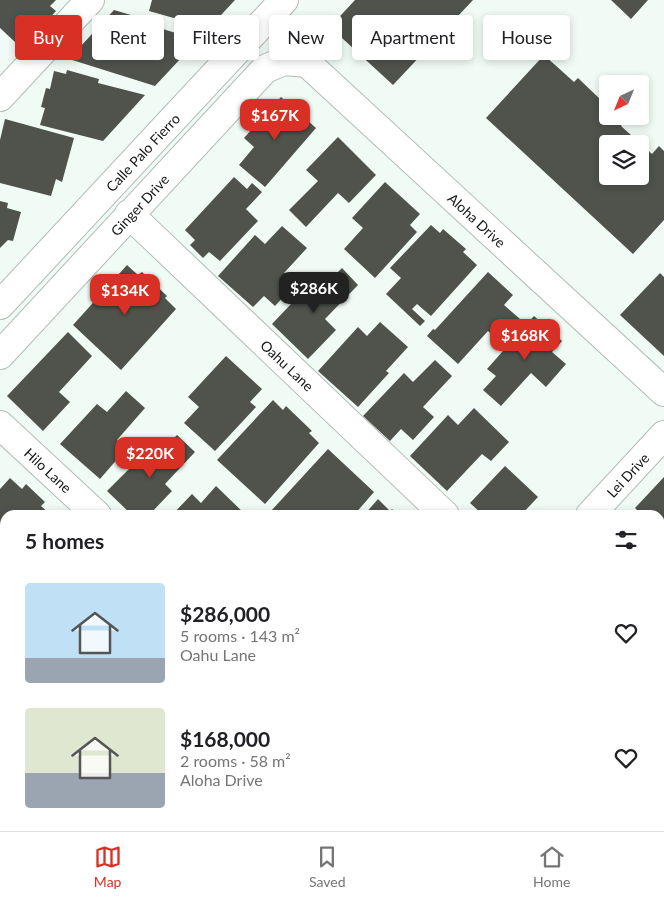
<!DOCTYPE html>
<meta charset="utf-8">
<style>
body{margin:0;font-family:Lato,sans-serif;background:#f2f2f2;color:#202124;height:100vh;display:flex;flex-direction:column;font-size:19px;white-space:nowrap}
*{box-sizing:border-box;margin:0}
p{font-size:16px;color:#757577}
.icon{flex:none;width:28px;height:28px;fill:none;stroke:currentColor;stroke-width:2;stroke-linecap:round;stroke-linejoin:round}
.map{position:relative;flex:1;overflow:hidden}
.side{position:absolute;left:0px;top:510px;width:665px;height:321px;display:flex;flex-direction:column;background:#fff;border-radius:15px 15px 0 0;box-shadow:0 2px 8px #0003}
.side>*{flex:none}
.hud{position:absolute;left:15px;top:15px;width:635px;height:45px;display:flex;gap:10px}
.needle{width:32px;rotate:223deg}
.tools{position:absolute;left:599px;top:75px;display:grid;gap:10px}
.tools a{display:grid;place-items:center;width:50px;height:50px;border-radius:5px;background:#fff;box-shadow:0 2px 8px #0003;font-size:25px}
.price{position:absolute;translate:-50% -42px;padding:0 11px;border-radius:10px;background:#d93025;color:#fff;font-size:16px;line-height:32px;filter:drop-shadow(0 1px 2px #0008)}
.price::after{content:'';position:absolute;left:50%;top:30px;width:15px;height:11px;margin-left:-8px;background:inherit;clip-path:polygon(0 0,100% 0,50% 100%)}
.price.current{background:#222;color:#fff}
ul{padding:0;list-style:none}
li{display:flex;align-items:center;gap:15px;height:125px;padding:0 25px}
li span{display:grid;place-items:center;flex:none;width:140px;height:100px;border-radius:5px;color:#555}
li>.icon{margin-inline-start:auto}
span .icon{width:60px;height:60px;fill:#fffc;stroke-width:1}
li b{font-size:21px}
h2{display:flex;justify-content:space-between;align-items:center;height:60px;padding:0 25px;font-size:21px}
.tag{padding:0 18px;border-radius:5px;background:#fff;box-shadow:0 2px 8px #0003;font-size:18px;line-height:45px}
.tag.current{background:#d93025;color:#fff}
.tab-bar{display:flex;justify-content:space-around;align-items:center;height:70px;border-top:1px solid #e0e0e0;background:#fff;font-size:14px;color:#757577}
.tab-bar a{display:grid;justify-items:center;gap:2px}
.tab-bar .current{color:#d93025}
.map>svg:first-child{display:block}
.building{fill:#4f534c;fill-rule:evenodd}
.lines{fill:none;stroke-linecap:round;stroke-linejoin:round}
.minor-casing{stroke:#b3bcb7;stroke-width:30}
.minor{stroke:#fff;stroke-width:28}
.labels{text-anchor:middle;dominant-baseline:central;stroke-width:5;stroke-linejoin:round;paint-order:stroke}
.street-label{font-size:14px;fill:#131715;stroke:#fff}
</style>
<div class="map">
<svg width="664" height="831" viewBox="0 0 664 831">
<rect width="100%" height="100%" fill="#f0fbf5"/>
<path class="building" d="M 0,0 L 56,0 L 50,6 L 56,11 L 31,38 L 24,32 L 15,42 L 0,28 Z
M 152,0 L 235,0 L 209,28 L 149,11 Z
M 355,0 L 473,0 L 393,85 L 330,27 Z
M 611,0 L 648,0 L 631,19 Z
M 114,10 L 148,20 L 147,24 L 198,40 L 155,86 L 69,59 Z
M 544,55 L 574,82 L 578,78 L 601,100 L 608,92 L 608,116 L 630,116 L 621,126 L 652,154 L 659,146 L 664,151 L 664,220 L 633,254 L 486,118 ZM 608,144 L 640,144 L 640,176 L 608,176 Z
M 67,70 L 99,79 L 98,83 L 145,95 L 103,141 L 40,125 L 45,108 L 41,107 L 46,88 L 50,89 L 54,71 L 66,74 Z
M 281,97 L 316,128 L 265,187 L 239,165 L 254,147 L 244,138 Z
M 5,119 L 74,138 L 62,182 L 56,179 L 51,196 L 0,183 L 0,140 Z
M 338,137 L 376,175 L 349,203 L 338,193 L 306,227 L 289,210 L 318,181 L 306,170 Z
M 234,177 L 247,189 L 252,183 L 262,192 L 246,209 L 258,221 L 220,261 L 209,252 L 203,258 L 190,245 L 195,240 L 185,230 Z
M 385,182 L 420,214 L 410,225 L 417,232 L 375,278 L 344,249 L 363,228 L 352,218 Z
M 0,201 L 8,203 L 7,208 L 21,212 L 13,241 L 8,240 L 0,248 Z
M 431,225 L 440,233 L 443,229 L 466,249 L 463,252 L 477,265 L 431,316 L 417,304 L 412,309 L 425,321 L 420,326 L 386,294 L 401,278 L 390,268 Z
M 282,226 L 307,248 L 284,273 L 296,283 L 275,306 L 264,296 L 253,307 L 218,276 L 255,235 L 265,244 Z
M 127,265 L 138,275 L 142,272 L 167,296 L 165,298 L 176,309 L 121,370 L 73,325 Z
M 342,268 L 358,285 L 325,319 L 336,330 L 308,359 L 272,324 L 309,285 L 317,293 Z
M 488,272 L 513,295 L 504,305 L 520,319 L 499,341 L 488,331 L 458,364 L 427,336 L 433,329 L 435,330 Z
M 660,273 L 664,277 L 664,356 L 620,315 Z
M 534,316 L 562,341 L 552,352 L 566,364 L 546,387 L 531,373 L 501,406 L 483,390 L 496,376 L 487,369 Z
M 380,322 L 408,347 L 386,371 L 389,373 L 358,407 L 318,371 L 358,327 L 367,336 Z
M 68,332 L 92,356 L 59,392 L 70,402 L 43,431 L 7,396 Z
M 226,356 L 262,389 L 250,402 L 256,407 L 215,451 L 184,423 L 199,407 L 188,397 Z
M 435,360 L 452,376 L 423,407 L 434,417 L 413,440 L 401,429 L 390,441 L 363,416 L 404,373 L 413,382 Z
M 126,391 L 145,408 L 117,440 L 126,449 L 100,479 L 60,444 L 97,404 L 107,412 Z
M 273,400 L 283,410 L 286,406 L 312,431 L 309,433 L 319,443 L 265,504 L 217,460 Z
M 474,408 L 509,442 L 491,461 L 482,454 L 447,491 L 410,456 L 448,415 L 458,425 Z
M 177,435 L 195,452 L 165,484 L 172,491 L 149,515 L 132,515 L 107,491 L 147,451 L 154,458 Z
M 328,449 L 374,492 L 354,515 L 275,515 L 271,511 Z
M 505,466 L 538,497 L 521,515 L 483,515 L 470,503 Z
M 664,477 L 664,535 L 660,532 L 660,515 L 642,515 L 635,508 Z
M 10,478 L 22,489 L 26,484 L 45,502 L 41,506 L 51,515 L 5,515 L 5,561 L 0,567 L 0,489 Z
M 216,486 L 246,515 L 172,515 L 192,494 L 201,503 Z
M 378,499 L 390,511 L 392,509 L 398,515 L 364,515 Z
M 660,555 L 664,559 L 664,593 L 660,597 Z
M 4,599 L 5,683 L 0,688 L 0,603 Z
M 660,630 L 664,633 L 664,707 L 660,704 Z
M 0,797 L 5,801 L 5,826 L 32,826 L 37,831 L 0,831 Z
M 131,826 L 173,826 L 169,831 L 136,831 Z
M 186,826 L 211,826 L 216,831 L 181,831 Z
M 352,826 L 401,826 L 406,831 L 347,831 Z
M 424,826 L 458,826 L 454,831 L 429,831 Z"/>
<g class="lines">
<defs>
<g id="minor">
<path d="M 0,97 L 90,0"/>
<path id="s1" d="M 129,214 L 445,515"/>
<path id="s2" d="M 0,305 L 284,0"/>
<path id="s3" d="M 0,355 L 265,69 L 284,61 L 307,63 L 664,392"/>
<path id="s4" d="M 0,425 L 97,515"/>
<path id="s5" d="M 590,515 L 664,435"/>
<path d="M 0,742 L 5,747"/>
<path d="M 660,785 L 664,780"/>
<path d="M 91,826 L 96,831"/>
<path d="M 297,831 L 302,826"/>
<path d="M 617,831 L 622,826"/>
</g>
</defs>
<use href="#minor" class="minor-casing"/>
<use href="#minor" class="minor"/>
</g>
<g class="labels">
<g class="street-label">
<text stroke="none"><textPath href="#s2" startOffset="209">Calle Palo Fierro</textPath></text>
<text stroke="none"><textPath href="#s3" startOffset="205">Ginger Drive</textPath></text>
<text stroke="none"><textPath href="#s3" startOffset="665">Aloha Drive</textPath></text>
<text stroke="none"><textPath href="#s1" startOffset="219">Oahu Lane</textPath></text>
<text stroke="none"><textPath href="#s4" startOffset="66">Hilo Lane</textPath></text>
<text stroke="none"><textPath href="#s5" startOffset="55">Lei Drive</textPath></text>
</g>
</g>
</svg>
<div class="tools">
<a><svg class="needle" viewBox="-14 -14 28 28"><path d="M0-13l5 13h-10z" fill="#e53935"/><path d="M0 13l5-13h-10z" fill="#757577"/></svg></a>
<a><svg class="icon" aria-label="layers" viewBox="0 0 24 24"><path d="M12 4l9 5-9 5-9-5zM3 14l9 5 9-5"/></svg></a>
</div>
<b class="price" style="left:275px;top:141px">$167K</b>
<b class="price current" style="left:314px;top:314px">$286K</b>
<b class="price" style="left:125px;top:316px">$134K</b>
<b class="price" style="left:525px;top:361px">$168K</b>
<b class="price" style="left:150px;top:479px">$220K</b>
<div class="hud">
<a class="tag current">Buy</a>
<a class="tag">Rent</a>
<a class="tag">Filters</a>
<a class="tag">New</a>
<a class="tag">Apartment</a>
<a class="tag">House</a>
</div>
<section class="side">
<h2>5 homes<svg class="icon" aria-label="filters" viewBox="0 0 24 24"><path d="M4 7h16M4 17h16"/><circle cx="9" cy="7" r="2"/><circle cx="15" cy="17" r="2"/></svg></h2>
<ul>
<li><span style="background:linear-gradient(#bfe0f5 75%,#9aa5b1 0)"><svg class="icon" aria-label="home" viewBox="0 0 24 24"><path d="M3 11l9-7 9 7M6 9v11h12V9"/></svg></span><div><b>$286,000</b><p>5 rooms · 143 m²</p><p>Oahu Lane</p></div><svg class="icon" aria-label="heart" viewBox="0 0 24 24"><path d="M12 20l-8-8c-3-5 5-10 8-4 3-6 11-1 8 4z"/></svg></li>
<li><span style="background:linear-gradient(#dfe7d0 65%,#9aa5b1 0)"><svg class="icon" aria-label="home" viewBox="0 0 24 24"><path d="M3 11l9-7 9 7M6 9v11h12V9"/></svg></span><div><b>$168,000</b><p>2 rooms · 58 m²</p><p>Aloha Drive</p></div><svg class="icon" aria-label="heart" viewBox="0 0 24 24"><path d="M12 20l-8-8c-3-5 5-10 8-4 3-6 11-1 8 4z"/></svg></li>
</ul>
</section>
</div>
<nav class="tab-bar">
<a class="current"><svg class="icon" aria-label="map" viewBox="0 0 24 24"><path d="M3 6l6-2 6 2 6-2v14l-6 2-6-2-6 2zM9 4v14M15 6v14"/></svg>Map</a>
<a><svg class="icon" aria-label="saved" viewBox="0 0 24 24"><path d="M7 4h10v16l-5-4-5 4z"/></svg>Saved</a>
<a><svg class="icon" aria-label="home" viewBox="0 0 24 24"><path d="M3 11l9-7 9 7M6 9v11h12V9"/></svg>Home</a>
</nav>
